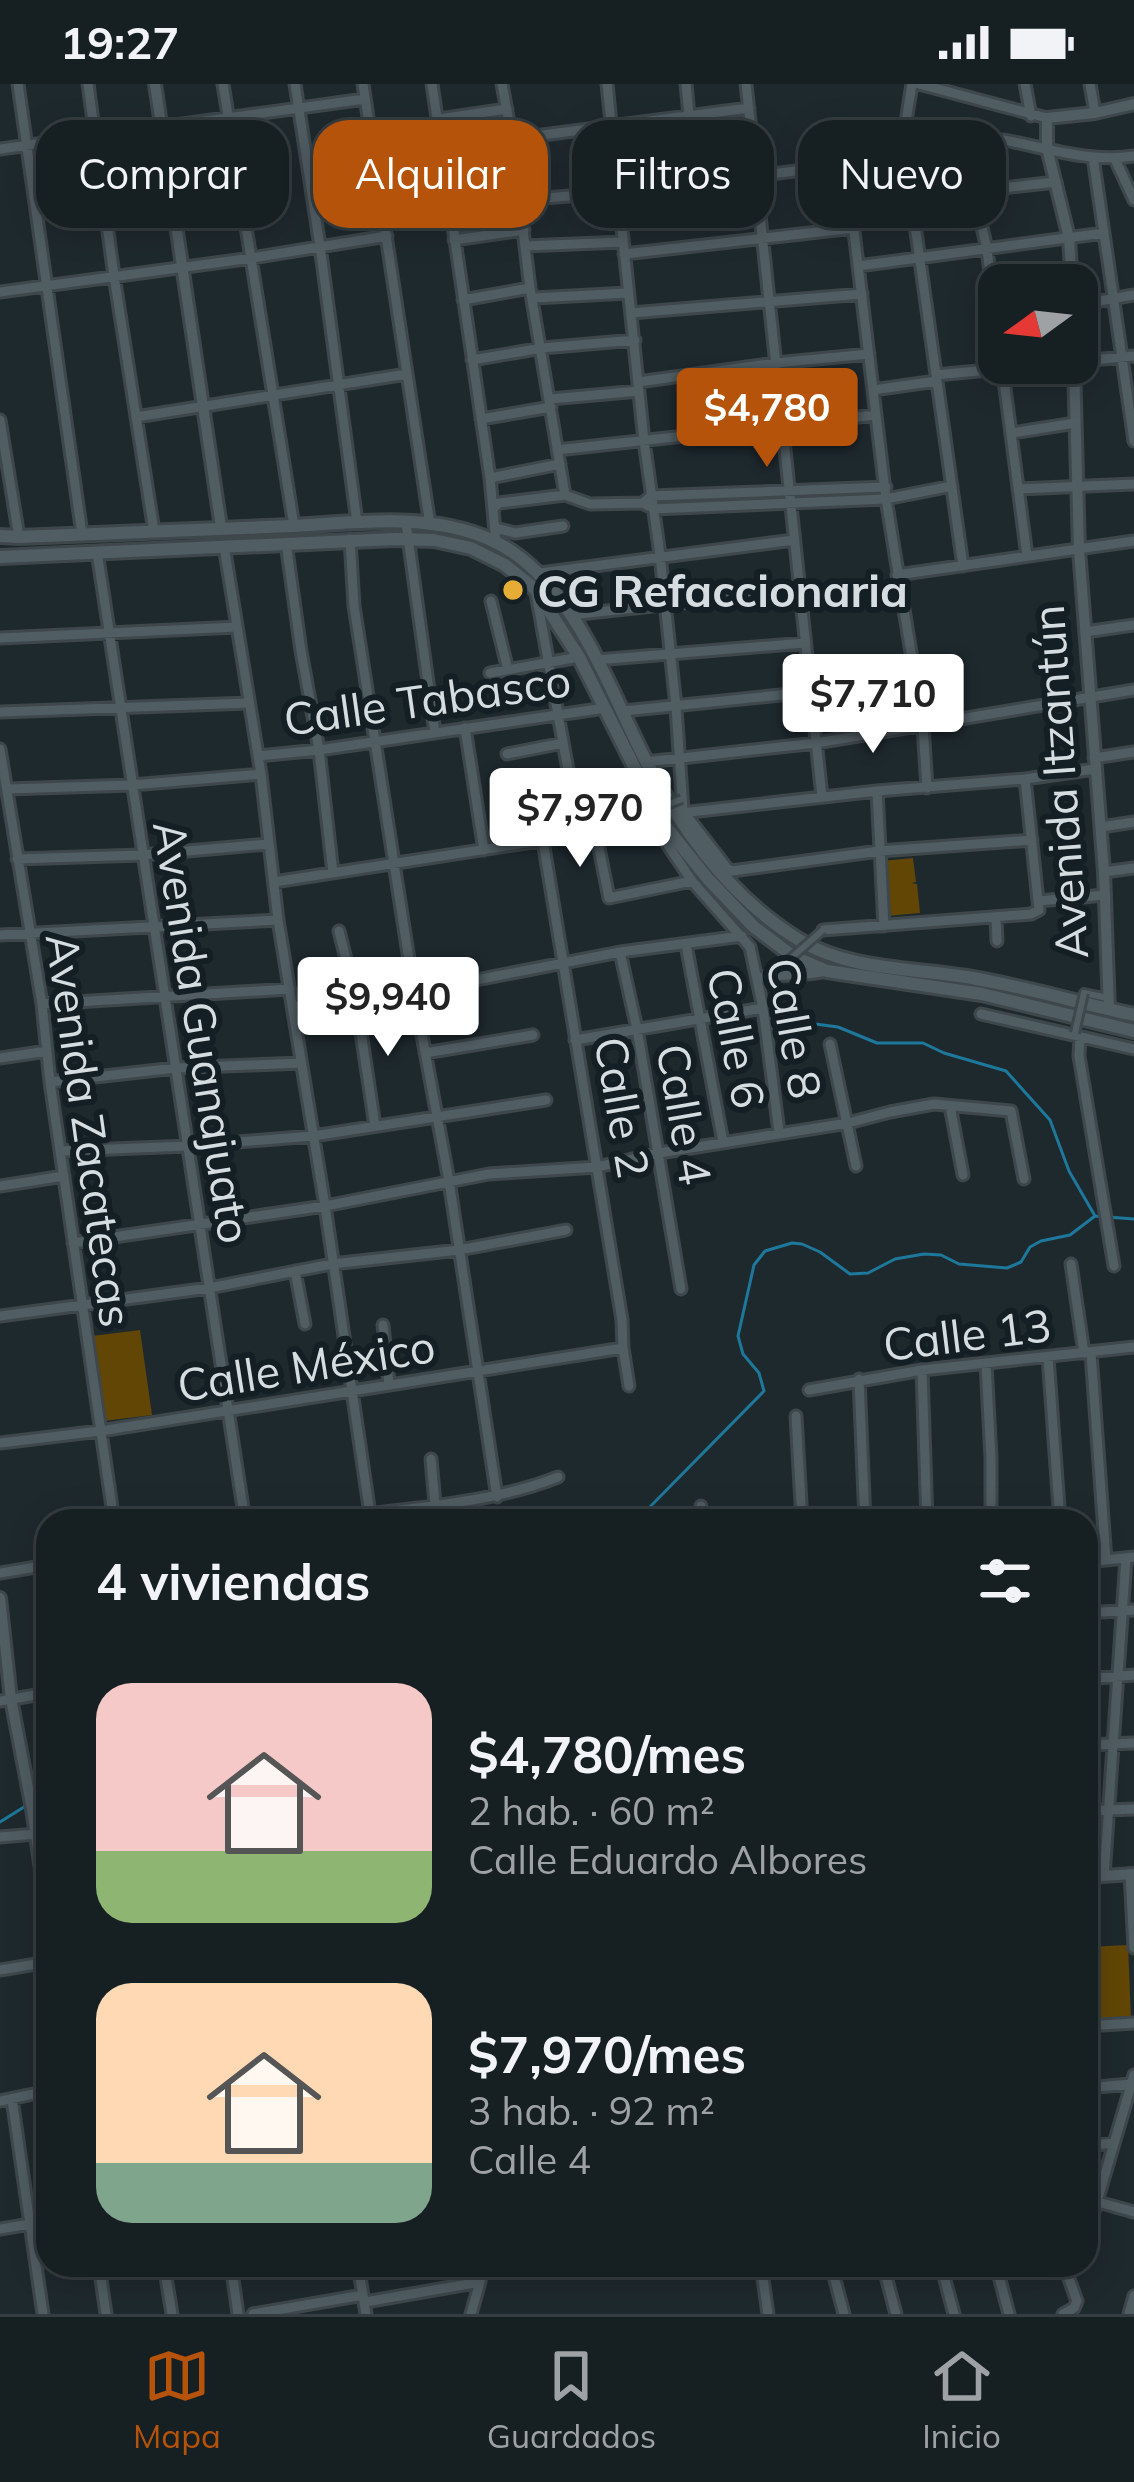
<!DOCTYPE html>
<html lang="es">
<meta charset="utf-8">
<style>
body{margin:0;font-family:Mulish,sans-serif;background:#1f272a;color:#f1f3f6;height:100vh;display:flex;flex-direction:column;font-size:45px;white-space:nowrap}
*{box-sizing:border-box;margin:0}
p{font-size:39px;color:#9ea2a5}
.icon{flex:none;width:66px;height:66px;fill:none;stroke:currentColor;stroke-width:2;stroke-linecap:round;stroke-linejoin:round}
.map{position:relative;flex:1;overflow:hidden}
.sheet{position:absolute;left:36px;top:1425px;width:1062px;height:768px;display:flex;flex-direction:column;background:#161f22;border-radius:36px;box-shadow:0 6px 30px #0003,0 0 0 3px #353d40}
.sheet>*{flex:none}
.hud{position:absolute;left:36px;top:36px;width:1062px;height:108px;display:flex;gap:24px}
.needle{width:78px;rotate:255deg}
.buttons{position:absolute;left:978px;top:180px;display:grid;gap:24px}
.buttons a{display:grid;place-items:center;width:120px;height:120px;border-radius:24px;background:#161f22;box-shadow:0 6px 30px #0003,0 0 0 3px #353d40;font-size:60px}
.price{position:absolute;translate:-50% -102px;padding:0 27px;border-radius:12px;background:#fff;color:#222;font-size:39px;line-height:78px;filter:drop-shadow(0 3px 6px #0008)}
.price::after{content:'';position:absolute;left:50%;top:72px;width:36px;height:27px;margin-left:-18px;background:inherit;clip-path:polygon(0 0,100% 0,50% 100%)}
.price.current{background:#b45309;color:#fff}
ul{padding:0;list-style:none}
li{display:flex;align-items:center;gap:36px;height:300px;padding:0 60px}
li span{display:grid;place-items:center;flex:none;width:336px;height:240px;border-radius:36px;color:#555}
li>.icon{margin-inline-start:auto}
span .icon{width:144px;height:144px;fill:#fffc;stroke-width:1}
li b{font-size:51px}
h2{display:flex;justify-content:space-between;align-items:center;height:144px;padding:0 60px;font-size:51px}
.tag{padding:0 42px;border-radius:36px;background:#161f22;box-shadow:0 6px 30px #0003,0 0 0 3px #353d40;font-size:42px;line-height:108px}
.tag.current{background:#b45309;color:#fff}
.status{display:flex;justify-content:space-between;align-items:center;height:84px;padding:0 60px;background:#161f22;direction:ltr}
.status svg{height:33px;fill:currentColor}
.dock{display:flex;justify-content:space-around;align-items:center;height:168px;border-top:3px solid #353d40;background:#161f22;font-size:33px;color:#9ea2a5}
.dock a{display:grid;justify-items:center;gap:6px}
.dock .current{color:#b45309}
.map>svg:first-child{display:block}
.green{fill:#624605}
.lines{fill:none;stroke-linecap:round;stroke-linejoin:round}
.stream{stroke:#1e789b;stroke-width:3}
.pedestrian-casing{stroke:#3d474c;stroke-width:12}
.minor-casing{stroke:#3d474c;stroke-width:15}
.tertiary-casing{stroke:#3d474c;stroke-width:16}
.secondary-casing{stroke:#3d474c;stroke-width:18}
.pedestrian{stroke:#505d63;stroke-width:6}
.minor{stroke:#505d63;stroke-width:9}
.tertiary{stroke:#505d63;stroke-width:10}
.secondary{stroke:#505d63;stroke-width:12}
.pedestrian-bridge-casing{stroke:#3d474c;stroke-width:12;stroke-linecap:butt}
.pedestrian-bridge{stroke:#505d63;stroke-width:6}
.poi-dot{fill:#e6ad36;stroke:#141f25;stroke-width:4.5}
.labels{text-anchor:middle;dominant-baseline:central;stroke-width:12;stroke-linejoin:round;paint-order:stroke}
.poi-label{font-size:45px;font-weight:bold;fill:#d6dde1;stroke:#141f25;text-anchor:start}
.street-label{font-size:45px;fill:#d6dde1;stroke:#141f25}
</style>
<div class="status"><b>19:27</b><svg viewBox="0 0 49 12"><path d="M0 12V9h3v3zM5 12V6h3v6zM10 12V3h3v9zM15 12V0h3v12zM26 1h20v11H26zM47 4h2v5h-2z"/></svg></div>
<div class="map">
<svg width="1134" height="2230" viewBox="0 0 1134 2230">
<rect width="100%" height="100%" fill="#1e292e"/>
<path class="green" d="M 913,774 L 916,798 L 911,799 L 917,800 L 920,829 L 887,832 L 882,777 Z
M 140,1246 L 152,1331 L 104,1337 L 92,1252 Z
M 1128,1861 L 1131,1935 L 1086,1935 L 1086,1863 Z"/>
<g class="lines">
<path class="stream" d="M 777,935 L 838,943 L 877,959 L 923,959 L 944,969 L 1006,987 L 1050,1036 L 1069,1087 L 1095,1132
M 636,1437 L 764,1307 L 759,1289 L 743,1270 L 738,1252 L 754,1181 L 765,1167 L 792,1159 L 802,1160 L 820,1168 L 850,1190 L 868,1189 L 895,1175 L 924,1170 L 941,1171 L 959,1180 L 1007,1184 L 1021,1178 L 1030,1163 L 1041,1157 L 1070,1151 L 1095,1132 L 1134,1135
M 0,1738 L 48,1708"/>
<defs>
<path id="pedestrian" d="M 1084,909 L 1108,914"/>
<path id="minor" d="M 18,0 L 82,450
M 88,0 L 114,192 L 154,447
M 223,0 L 294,442
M 295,0 L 320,162 L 357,438
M 363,0 L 430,441
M 432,0 L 490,394 L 496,458
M 502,0 L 512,55 L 530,204 L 565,411
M 607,0 L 644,357 L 660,471 L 676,623 L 683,727 L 727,784 L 732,787 L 879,767 L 1032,756
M 686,0 L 689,31
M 746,0 L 822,713
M 912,0 L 903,56 L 963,482
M 919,0 L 1047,34
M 1025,0 L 1031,32
M 1090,0 L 1095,29
M 439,35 L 507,25
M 512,55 L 749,24
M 1004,56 C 1046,64 1091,79 1134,72
M 0,65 L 365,15
M 1093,73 L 1134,357
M 1115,75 L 1134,116
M 447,96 L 516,84
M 976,107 L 1056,98
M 520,116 L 619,108 L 846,81
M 454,156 L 524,146
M 525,162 L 623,158
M 624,170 L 854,144
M 858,182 L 1104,149
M 0,208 L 252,174 L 387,152
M 534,214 L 628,209
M 463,216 L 530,204
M 1077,221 L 1134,211
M 631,229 L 862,210
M 472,276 L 542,264 L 635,256
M 1002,281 L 1027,472
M 936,291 L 1134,272
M 638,298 L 776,279 L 869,270
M 873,306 L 936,297
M 550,315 L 639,307
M 136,333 L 407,290
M 481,335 L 551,323
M 0,336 L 19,453
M 1012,349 L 1075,339
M 557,366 L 876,331
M 490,394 L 560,380
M 1018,405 L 1134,400
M 643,419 L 651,412 L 886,403
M 493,425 L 499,419 L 565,411 L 590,420 L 643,419 L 648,422
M 653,425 L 886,415 L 952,402
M 406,439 L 435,649
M 495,444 L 515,449 L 563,442
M 350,455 L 354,522 L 414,908 L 449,1097 L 497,1413
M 286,459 L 301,567 L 319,666 L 333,789
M 224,462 L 261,690 L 278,836 L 325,1122 L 371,1437
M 97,468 L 245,1437
M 540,489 L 794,456
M 897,491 L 1134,457
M 536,509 L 580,752
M 491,517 L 508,586
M 570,531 L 800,506
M 1085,548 L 1134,541
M 0,554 L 237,543
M 596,576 L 805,559
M 490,589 L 579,573
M 623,627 L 810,608
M 0,628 L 249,619
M 465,644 L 484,766
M 0,665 L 42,920 L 50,998 L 114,1437
M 507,670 L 563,659
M 258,672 L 319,666 L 605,624
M 1094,674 L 1134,668
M 646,678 L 816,659 L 1134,606
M 927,704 L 923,642 L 886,415 L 846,81 L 847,48 L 903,56 L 966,73 L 987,165 L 999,263
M 7,705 L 132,701 L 261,690
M 877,707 L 884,842
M 504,715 L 610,698
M 681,729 L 877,707 L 1025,695 L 1095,685
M 653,739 L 692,797 L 750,863 L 763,924 L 779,1048
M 1101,743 L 1134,738
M 596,749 L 609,814 L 692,797
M 543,757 L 622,1236 L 623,1264 L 629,1302
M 17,775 L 142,771 L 268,760
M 1104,788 L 1134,784
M 274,798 L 662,738
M 1038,817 L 1105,811
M 996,833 L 997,857
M 823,846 L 1031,830 L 1039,826 L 1025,695
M 339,847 L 356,915 L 375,1042
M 0,851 L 278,836
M 686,861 L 723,1058
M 620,868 L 637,945 L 681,1205
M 757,894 C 780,889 803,893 827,887
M 42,920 L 290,905
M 293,923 L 414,908 L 620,868 L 742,852
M 981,930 L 1134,965
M 1080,953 L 1079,972 L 1114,1182
M 575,956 L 763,924
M 830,960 L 856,1082
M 425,969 L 533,951
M 0,974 L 47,967
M 50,998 L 176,984 L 301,979
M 950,1022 L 963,1091
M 61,1067 L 188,1062 L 313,1052 L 546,1016
M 0,1102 L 64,1092
M 73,1159 L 325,1122 L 489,1090 L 597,1083 L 659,1069 L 848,1039 L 890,1028 L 934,1020 L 1011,1027 L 1024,1095
M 1071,1180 L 1084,1269
M 295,1187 L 305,1240
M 0,1232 L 209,1204 L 332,1180 L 459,1166 L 566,1146
M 383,1241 L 389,1300
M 1091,1269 L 1106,1476
M 1048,1273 L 1060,1437
M 986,1280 L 991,1374 L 991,1437
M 922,1286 L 927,1437
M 859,1295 L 865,1437
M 809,1306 L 922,1286 L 1134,1263
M 796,1332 L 802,1437
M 0,1359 L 100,1347 L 623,1264
M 431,1375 L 435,1420
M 323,1437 C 401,1423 485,1422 558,1393
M 700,1437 L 701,1422
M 1086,1478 L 1134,1473
M 0,1489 L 48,1481
M 1086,1529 L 1134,1526
M 1086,1595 L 1134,1591
M 0,1617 L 48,1609
M 1086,1661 L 1134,1659
M 1086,1727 L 1134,1725
M 0,1753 L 48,1749
M 1130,1790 L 1134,1864
M 1104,1792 L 1126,1474
M 0,1886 L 48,1878
M 1086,1942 L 1134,1939
M 1086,2004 L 1131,2000
M 12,2015 L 43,2230
M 0,2017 L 48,2007
M 1086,2062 L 1114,2059
M 1098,2118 L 1134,2128
M 0,2145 L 48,2137
M 1089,2145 L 1134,1991
M 99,2181 L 106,2230
M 164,2181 L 172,2230
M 231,2181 L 238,2230
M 358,2181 L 366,2230
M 761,2181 L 768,2230
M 831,2181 L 844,2230
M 883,2181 L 896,2230
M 941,2181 L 954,2230
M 996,2181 L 1009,2230
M 365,2218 L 480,2198
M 253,2230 L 363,2211
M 471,2230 L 480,2198 L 482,2181
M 1063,2230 L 1074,2224 L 1077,2217 L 1064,2181
M 1129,2230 L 1134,2212"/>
<path id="tertiary" d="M 155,0 L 221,443
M 1072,201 L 1069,154 L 1047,64 L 1047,34 L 1095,29 L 1134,20
M 1074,279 L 1079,466 L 1104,788 L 1109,926
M 0,1514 L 11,1615 L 32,1725 L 48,1832
M 1086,1793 L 1134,1790"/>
<path id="secondary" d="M 0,452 L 19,453 C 110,449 201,445 291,442 C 355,439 428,428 489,455 C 572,491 608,604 647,679 C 683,748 732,815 799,856 C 848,886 911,884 966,893 C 1022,902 1078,919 1134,931
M 0,473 L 395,455 L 434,456 L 471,464 L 505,481 L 535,505 L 579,573 L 662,738 L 708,795 L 754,843 L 794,873 L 827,887 L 982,910 L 1134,947"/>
</defs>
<use href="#pedestrian" class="pedestrian-casing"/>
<use href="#minor" class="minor-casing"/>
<use href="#tertiary" class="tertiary-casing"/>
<use href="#secondary" class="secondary-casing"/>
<use href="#pedestrian" class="pedestrian"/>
<use href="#minor" class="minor"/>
<use href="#tertiary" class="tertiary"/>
<use href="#secondary" class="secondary"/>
<defs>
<path id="pedestrian-bridge" d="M 649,728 L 682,715
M 782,882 L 823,846
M 1075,949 L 1084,909"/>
</defs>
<use href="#pedestrian-bridge" class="pedestrian-bridge-casing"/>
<use href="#pedestrian-bridge" class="pedestrian-bridge"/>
</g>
<circle class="poi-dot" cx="513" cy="506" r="12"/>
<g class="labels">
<g class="poi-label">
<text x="537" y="506">CG Refaccionaria</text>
</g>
<g class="street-label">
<text transform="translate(427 615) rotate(-8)">Calle Tabasco</text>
<text transform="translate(1059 698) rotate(-94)">Avenida Itzantún</text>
<text transform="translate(795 944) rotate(80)">Calle 8</text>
<text transform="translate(203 948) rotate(81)">Avenida Guanajuato</text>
<text transform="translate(737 954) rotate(79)">Calle 6</text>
<text transform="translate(623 1023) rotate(80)">Calle 2</text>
<text transform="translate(685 1030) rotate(80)">Calle 4</text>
<text transform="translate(90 1046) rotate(82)">Avenida Zacatecas</text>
<text transform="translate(967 1250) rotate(-7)">Calle 13</text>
<text transform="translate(306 1281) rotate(-9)">Calle México</text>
</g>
</g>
</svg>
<div class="buttons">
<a><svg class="needle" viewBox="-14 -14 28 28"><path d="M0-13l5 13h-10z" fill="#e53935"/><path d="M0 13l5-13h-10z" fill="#9ea2a5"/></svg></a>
</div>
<b class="price current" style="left:767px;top:386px">$4,780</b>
<b class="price" style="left:873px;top:672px">$7,710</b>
<b class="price" style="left:580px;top:786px">$7,970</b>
<b class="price" style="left:388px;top:975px">$9,940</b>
<div class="hud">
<a class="tag">Comprar</a>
<a class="tag current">Alquilar</a>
<a class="tag">Filtros</a>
<a class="tag">Nuevo</a>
</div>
<section class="sheet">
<h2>4 viviendas<svg class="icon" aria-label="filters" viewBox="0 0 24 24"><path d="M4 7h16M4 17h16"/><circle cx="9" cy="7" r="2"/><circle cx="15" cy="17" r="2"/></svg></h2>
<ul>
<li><span style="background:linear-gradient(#f6c9c9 70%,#8fb573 0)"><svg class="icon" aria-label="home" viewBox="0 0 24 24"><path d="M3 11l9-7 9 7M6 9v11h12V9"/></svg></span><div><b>$4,780/mes</b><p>2 hab. · 60 m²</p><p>Calle Eduardo Albores</p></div></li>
<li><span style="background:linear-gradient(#ffd9b3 75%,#7fa58c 0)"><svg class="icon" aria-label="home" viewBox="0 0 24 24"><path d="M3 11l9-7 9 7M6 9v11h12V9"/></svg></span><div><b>$7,970/mes</b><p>3 hab. · 92 m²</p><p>Calle 4</p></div></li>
</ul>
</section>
</div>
<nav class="dock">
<a class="current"><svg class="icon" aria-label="map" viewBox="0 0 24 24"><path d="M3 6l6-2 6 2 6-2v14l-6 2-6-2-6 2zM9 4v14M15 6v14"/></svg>Mapa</a>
<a><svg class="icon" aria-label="saved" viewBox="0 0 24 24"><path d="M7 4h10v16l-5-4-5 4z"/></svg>Guardados</a>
<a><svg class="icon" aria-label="home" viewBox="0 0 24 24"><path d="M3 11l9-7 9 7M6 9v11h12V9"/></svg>Inicio</a>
</nav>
